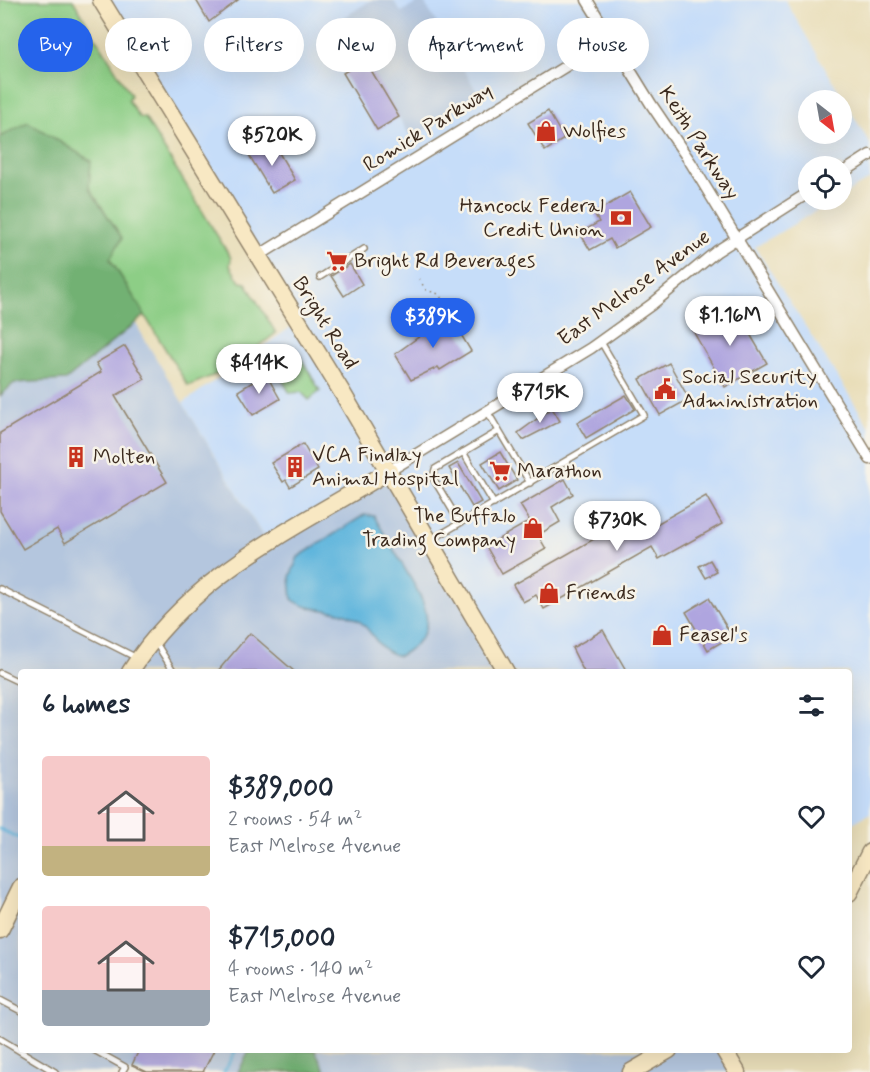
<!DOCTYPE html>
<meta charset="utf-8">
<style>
body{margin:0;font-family:Mynerve,sans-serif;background:#f2f2f3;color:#1f2937;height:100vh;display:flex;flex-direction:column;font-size:22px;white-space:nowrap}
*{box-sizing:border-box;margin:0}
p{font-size:20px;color:#747a83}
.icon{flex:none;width:33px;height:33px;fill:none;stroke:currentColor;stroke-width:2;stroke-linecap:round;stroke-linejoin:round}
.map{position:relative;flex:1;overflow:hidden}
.sheet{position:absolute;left:18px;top:669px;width:834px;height:384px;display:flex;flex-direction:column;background:#fff;border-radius:6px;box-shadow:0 6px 24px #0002}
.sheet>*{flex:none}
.guide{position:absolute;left:18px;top:18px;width:834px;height:54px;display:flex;gap:12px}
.needle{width:39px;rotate:149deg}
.controls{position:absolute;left:798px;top:90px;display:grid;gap:12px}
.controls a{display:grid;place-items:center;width:54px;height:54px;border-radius:50%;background:#fff;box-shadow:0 6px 24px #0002;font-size:30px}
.price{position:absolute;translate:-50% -51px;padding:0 14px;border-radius:21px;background:#fff;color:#222;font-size:20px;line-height:39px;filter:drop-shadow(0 2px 3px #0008)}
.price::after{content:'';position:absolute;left:50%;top:36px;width:18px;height:14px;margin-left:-9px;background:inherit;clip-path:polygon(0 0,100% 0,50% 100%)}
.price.current{background:#2563eb;color:#fff}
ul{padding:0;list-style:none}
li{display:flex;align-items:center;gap:18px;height:150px;padding:0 24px}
li span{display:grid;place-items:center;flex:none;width:168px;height:120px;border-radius:6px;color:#555}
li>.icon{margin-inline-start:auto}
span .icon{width:72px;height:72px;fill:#fffc;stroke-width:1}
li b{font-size:26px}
h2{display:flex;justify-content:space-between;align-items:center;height:72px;padding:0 24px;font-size:26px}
.pill{padding:0 21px;border-radius:27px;background:#fff;box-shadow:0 6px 24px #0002;font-size:21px;line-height:54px}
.pill.current{background:#2563eb;color:#fff}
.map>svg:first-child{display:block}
.built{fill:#c6ddf9;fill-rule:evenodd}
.industrial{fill:#b4c6de}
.green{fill:#8dce86;stroke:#647c52;stroke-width:1.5}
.forest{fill:#72b173;stroke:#566e48;stroke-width:1.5}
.water{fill:#61b6dd;stroke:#4e707e;stroke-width:1.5}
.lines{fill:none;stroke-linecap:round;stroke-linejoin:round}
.stream{stroke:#61b6dd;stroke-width:3}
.building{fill:#afa5df}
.lane-casing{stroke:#92846c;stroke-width:8}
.street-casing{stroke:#92846c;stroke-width:13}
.secondary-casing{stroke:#92846c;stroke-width:19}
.path{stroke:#92846c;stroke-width:1.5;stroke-dasharray:1.5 4.5;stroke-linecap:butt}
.lane{stroke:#fff;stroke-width:5}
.street{stroke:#fff;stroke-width:10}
.secondary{stroke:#f8e8c3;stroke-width:16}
.labels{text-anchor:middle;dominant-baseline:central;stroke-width:5;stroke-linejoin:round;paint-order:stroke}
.street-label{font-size:21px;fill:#3b2a1e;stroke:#f7f3e8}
.poi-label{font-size:21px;fill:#3b2a1e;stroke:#f7f3e8;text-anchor:start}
</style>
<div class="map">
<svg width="870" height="1072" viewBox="0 0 870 1072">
<rect width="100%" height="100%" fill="#f7f3e8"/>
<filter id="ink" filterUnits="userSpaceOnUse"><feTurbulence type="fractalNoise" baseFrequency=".0167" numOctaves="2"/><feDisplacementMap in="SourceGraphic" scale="12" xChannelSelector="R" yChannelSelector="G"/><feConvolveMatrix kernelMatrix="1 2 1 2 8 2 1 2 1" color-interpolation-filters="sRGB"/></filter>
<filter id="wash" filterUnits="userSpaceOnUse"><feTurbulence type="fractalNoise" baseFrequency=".008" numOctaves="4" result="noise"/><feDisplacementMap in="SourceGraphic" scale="24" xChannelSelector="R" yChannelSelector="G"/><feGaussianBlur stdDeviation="1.35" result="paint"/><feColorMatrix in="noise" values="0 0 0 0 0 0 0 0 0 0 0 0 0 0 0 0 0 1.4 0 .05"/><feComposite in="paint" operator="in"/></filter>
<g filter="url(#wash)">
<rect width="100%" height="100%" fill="#e9deb9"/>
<path class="built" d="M 102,0 L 785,0 L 870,144 L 870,179 L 842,196 L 842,166 L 808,166 L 808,200 L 835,200 L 755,247 L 870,428 L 870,813 L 849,825 L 849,672 L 506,672 L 267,543 L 183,403 L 298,322 ZM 808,100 L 842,100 L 842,134 L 808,134 Z"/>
<path class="industrial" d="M 371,0 L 393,0 L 401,12 L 423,0 L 480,97 L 411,138 L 365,60 L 343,73 L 319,34 Z
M 0,76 L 144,338 L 266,542 L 389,471 L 506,672 L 21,672 L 21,1050 L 727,1050 L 740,1072 L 0,1072 Z"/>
<path class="green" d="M 0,0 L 73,0 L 131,95 L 128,100 L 139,117 L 145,118 L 231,258 L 230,266 L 240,282 L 246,283 L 276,333 L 229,369 L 188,386 L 110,259 L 122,238 L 89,187 L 28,122 L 0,137 Z
M 298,353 L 320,391 L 309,400 L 301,392 L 290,393 L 276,370 L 277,365 Z"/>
<path class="forest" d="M 28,122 L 91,161 L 89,188 L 122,238 L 110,259 L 145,315 L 66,380 L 14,383 L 0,396 L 0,137 Z
M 250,1050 L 315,1050 L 326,1072 L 238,1072 Z"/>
<path class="water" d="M 364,515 L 374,516 C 384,534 395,551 405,569 C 425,602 444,632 399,656 C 375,650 375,632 358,620 C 337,605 312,615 292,599 L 290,577 L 298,557 Z"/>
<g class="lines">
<path class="stream" d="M 0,829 L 21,839
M 224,1072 L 236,1050"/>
</g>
<g id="blocks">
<path class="building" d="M 196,0 L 238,0 L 209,22 Z
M 365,60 L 399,117 L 377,130 L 343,73 Z
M 548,111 L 564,139 L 545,151 L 528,123 Z
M 272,141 L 295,180 L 272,193 L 249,155 Z
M 630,192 L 651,227 L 615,248 L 610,239 L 590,250 L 580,233 L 599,222 L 594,213 Z
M 350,264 L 362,284 L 344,296 L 331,276 Z
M 734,307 L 767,363 L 725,387 L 693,331 Z
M 449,315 L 471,351 L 440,370 L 438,367 L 411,380 L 395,354 L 420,336 L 419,334 Z
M 125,346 L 145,379 L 115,396 L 167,482 L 65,543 L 57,529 L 23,549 L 0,511 L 0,433 L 101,372 L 96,363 Z
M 669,363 L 689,399 L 660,415 L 640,379 Z
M 266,374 L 280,399 L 253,415 L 238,391 Z
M 626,395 L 635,409 L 586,438 L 577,423 Z
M 552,408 L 560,421 L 523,440 L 518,433 Z
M 303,444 L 318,470 L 290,487 L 286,480 L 283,482 L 271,463 Z
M 500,452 L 517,480 L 499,491 L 482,463 Z
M 458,463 L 481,502 L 472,507 L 449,468 Z
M 565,479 L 573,494 L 552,507 L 560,522 L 538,535 L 546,549 L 502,574 L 486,546 L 530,521 L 520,505 Z
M 706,496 L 722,524 L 659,559 L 652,547 L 544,609 L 536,595 L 523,602 L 513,585 L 636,515 L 646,530 Z
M 710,560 L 717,572 L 706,578 L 699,566 Z
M 709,598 L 732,636 L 708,650 L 686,612 Z
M 603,630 L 612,646 L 627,672 L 584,672 L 572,648 Z
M 250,633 L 295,672 L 217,672 Z
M 139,1050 L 214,1050 L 203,1072 L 147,1072 L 132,1065 Z"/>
</g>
</g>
<g filter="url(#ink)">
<use href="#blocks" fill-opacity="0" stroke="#92846c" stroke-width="1.5"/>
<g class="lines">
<defs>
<path id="lane" d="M 320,277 L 364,249
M 487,411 L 530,483
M 463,452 L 494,504
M 460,523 L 433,478 L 435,469 L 499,431
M 431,540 L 644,415 L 601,342
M 0,589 L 137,658
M 156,643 L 174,672
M 0,673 L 21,683
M 0,1000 L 21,1011
M 0,1039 L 55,1072
M 94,1050 L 125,1067 L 122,1072"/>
<path id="street" d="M 587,0 L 651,104 L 691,163 L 870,459
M 842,173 L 870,155
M 258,256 L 610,39
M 389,471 L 591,348 L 651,305 L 717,251 L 808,193"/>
<path id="secondary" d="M 101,0 L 343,394 L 506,672
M 130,672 C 193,573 293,530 389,471
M 849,893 L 870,852
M 0,930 L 21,887
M 724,1050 L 737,1072
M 631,1072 L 669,1050"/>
</defs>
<use href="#lane" class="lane-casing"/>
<use href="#street" class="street-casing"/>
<use href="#secondary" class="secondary-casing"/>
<path class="path" d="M 419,279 L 426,290 L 439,294 L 444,303"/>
<use href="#lane" class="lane"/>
<use href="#street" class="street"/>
<use href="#secondary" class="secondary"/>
</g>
</g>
<defs>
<symbol id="shop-bare" viewBox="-9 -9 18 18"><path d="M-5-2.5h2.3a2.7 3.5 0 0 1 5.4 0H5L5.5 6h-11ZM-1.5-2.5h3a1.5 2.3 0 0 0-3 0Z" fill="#c8321e" stroke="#f7f3e8" stroke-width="2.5" paint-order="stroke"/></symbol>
<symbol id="bank-bare" viewBox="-9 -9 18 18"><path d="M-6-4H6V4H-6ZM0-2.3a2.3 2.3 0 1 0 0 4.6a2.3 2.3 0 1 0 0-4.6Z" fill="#c8321e" stroke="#f7f3e8" stroke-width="2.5" paint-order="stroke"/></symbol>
<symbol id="supermarket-bare" viewBox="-9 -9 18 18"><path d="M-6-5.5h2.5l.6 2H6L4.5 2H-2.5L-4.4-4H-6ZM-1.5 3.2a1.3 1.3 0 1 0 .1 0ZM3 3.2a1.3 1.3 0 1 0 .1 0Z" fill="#c8321e" stroke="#f7f3e8" stroke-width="2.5" paint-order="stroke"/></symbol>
<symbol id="civic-bare" viewBox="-9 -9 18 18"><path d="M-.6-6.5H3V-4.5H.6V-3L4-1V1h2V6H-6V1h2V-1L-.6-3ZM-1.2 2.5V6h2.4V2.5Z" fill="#c8321e" stroke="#f7f3e8" stroke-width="2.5" paint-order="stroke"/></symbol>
<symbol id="building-bare" viewBox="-9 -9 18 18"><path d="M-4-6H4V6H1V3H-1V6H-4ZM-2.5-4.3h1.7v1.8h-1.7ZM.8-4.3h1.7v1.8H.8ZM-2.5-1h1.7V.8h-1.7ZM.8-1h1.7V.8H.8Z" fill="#c8321e" stroke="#f7f3e8" stroke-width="2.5" paint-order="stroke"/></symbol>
</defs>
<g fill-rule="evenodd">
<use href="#shop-bare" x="531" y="116" width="30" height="30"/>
<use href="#bank-bare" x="606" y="203" width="30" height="30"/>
<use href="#supermarket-bare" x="322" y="246" width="30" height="30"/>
<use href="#civic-bare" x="650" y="374" width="30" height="30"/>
<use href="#building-bare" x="61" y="442" width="30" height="30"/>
<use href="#building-bare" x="280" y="452" width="30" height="30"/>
<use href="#supermarket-bare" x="485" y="456" width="30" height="30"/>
<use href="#shop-bare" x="518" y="513" width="30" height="30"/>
<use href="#shop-bare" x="534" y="578" width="30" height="30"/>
<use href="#shop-bare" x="647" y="620" width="30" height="30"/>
</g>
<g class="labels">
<g class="street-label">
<text transform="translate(428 128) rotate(-32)">Romick Parkway</text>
<text transform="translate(699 143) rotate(57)">Keith Parkway</text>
<text transform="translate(634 288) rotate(-36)">East Melrose Avenue</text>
<text transform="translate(325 323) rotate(58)">Bright Road</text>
</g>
<g class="poi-label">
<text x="563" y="131">Wolfies</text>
<text x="604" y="206" text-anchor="end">Hancock Federal<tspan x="604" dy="24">Credit Union</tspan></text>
<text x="354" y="261">Bright Rd Beverages</text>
<text x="682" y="377">Social Security<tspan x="682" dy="24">Administration</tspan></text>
<text x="312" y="455">VCA Findlay<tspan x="312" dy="24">Animal Hospital</tspan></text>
<text x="93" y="457">Molten</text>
<text x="517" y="471">Marathon</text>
<text x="516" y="516" text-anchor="end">The Buffalo<tspan x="516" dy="24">Trading Company</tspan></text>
<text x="566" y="593">Friends</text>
<text x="679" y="635">Feasel's</text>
</g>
</g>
</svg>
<div class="controls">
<a><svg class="needle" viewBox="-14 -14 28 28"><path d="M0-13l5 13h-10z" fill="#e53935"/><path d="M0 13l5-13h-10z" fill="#747a83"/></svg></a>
<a><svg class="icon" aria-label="locate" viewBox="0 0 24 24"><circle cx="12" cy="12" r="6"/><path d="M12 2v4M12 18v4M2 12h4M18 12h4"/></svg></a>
</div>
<b class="price" style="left:272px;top:167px">$520K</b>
<b class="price" style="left:730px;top:347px">$1.16M</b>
<b class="price current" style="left:433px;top:349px">$389K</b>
<b class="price" style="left:259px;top:395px">$414K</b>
<b class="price" style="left:540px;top:424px">$715K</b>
<b class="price" style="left:617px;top:552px">$730K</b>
<div class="guide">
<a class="pill current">Buy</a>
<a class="pill">Rent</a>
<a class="pill">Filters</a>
<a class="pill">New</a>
<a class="pill">Apartment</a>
<a class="pill">House</a>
</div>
<section class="sheet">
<h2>6 homes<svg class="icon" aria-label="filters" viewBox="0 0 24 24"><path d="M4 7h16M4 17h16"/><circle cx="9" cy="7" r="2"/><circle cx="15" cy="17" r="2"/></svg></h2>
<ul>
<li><span style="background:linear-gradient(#f6c9c9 75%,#c2b280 0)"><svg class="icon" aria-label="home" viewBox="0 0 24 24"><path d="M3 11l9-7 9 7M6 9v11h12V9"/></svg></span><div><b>$389,000</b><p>2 rooms · 54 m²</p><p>East Melrose Avenue</p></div><svg class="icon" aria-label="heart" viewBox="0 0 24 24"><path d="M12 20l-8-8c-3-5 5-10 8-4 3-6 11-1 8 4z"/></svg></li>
<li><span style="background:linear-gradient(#f6c9c9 70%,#9aa5b1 0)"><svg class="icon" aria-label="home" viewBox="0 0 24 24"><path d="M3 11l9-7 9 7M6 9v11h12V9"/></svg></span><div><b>$715,000</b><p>4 rooms · 140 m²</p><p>East Melrose Avenue</p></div><svg class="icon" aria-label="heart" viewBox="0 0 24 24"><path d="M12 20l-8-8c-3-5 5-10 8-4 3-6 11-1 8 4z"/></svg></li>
</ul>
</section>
</div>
